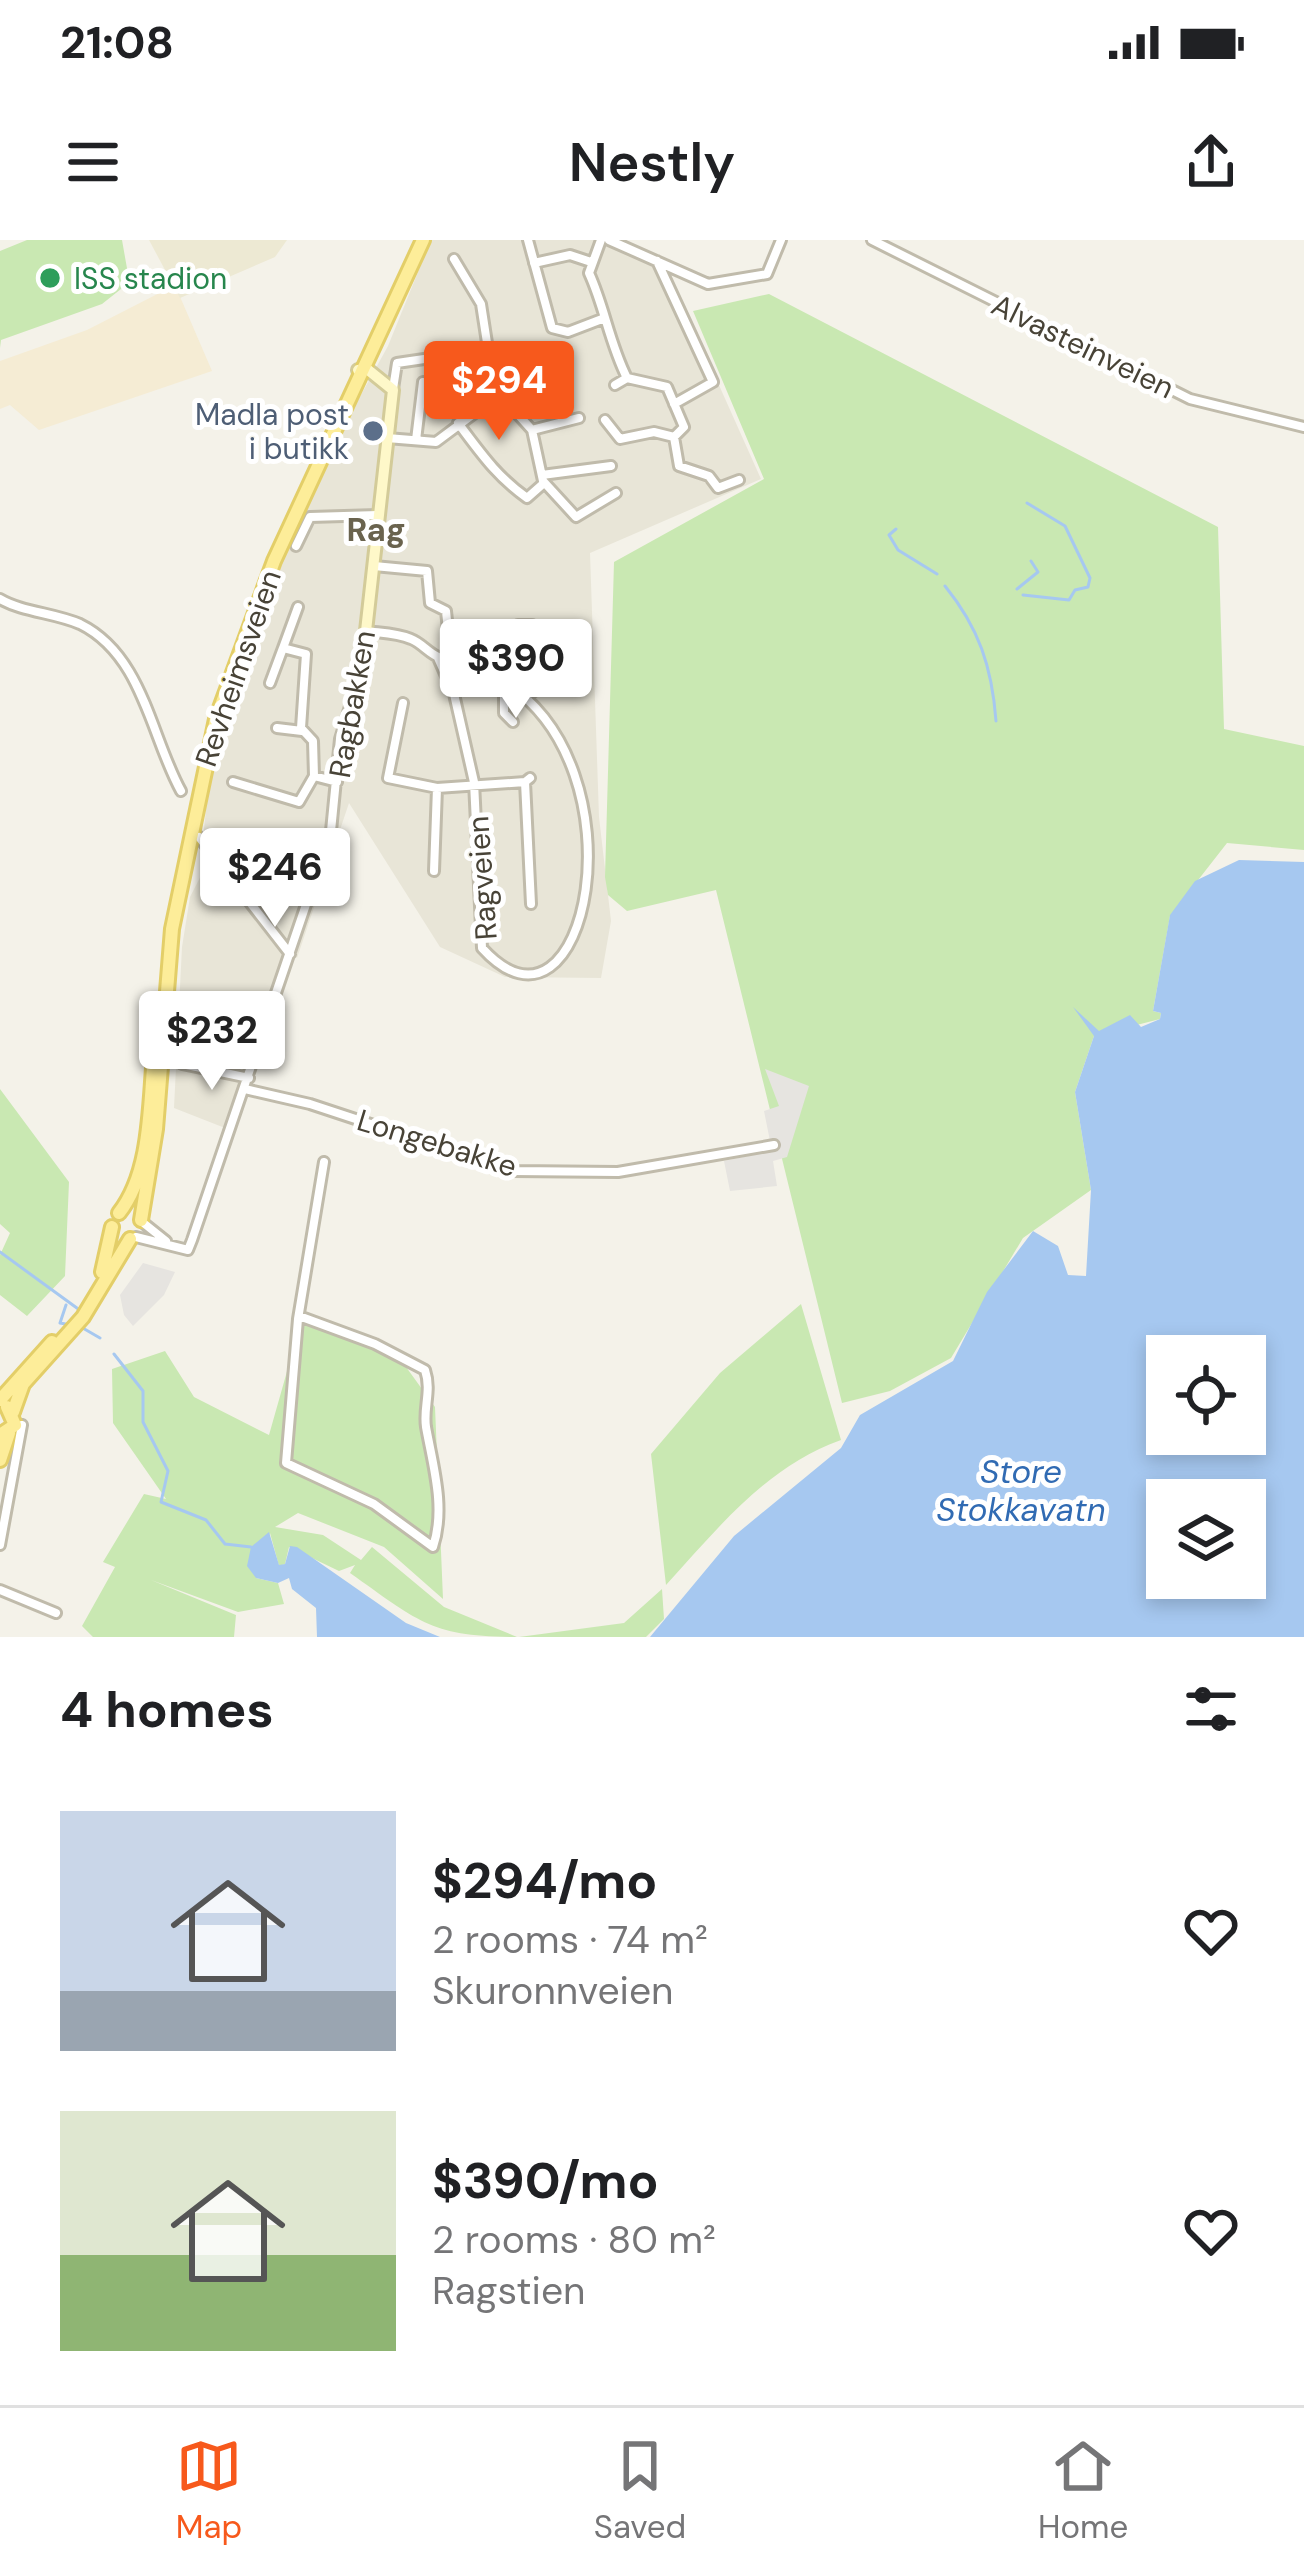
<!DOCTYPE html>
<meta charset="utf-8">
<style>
body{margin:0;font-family:"DM Sans",sans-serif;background:#f6f6f6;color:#202124;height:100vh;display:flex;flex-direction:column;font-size:45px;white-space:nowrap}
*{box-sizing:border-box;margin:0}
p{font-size:39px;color:#757577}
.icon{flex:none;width:66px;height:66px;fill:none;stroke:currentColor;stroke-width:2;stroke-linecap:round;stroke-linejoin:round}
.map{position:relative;height:1397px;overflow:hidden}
.details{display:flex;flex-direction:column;background:#fff;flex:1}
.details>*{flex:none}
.buttons{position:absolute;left:1146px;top:1095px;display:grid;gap:24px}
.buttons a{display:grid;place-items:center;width:120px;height:120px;border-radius:0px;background:#fff;box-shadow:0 6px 18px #0003;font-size:60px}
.price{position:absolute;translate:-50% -102px;padding:0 27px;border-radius:12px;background:#fff;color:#222;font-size:39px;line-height:78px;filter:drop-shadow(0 3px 6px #0008)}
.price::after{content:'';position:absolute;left:50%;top:72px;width:36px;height:27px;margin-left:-18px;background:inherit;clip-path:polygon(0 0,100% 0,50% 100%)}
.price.current{background:#f7591c;color:#fff}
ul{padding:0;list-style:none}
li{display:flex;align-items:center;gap:36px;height:300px;padding:0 60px}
li span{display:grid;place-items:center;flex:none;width:336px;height:240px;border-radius:0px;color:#555}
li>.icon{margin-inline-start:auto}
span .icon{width:144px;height:144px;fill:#fffc;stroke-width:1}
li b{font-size:51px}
h2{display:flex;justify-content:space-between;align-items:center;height:144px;padding:0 60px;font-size:51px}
.status{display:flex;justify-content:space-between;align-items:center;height:84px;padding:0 60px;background:#fff;direction:ltr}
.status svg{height:33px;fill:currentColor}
header{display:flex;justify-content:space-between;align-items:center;height:156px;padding:0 60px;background:#fff;font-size:54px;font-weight:600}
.menu{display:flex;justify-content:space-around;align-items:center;height:168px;border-top:3px solid #e0e0e0;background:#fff;font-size:33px;color:#757577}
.menu a{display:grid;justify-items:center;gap:6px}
.menu .current{color:#f7591c}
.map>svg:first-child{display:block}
.residential{fill:#e8e5d7}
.commercial{fill:#f5ecd4}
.education{fill:#ede9d3}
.green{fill:#c9e8b2}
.parking{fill:#e6e4e0}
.water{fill:#a6c8f0;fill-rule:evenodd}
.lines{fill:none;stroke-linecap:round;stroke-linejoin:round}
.stream{stroke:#a6c8f0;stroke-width:3}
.street-casing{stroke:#c0bbab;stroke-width:14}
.secondary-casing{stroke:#d3cb99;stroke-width:16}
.primary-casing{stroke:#e3ce68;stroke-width:18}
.street{stroke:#fff;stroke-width:8}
.secondary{stroke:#fef8c9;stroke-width:10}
.primary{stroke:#fded99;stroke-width:12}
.leisure-dot{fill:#2e9e5b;stroke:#fff;stroke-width:4.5}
.service-dot{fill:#5c6f8a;stroke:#fff;stroke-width:4.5}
.labels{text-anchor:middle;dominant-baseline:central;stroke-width:10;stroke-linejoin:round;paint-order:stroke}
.leisure-label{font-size:30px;fill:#27864d;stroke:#fff;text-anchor:start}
.street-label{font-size:30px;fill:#484337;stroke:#fff}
.service-label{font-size:30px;fill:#4e5e75;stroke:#fff;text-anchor:end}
.neighbourhood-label{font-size:33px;font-weight:bold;fill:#6a634e;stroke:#fff}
.water-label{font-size:33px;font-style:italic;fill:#316bb3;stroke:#fff}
</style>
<div class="status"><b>21:08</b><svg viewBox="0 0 49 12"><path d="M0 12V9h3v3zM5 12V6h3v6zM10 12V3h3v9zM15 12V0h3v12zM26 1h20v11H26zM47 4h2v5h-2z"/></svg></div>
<header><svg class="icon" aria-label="menu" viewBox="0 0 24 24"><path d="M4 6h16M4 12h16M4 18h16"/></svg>Nestly<svg class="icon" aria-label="share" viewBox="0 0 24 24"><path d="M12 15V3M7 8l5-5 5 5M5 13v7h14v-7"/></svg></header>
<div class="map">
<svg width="1304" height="1397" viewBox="0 0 1304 1397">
<rect width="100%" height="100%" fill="#f4f2e9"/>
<path class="residential" d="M 431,0 L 603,0 L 667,29 L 761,239 L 590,313 L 599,577 L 611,681 L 601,738 L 505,737 L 440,707 L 349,563 L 297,718 L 203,598 L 211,522 L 262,366 L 341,191 L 388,106 Z
M 209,620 L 283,716 L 225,888 L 174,868 L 182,707 L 190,657 Z"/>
<path class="commercial" d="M 175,45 L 212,131 L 39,190 L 10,165 L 0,169 L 0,121 L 87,90 Z"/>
<path class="education" d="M 149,0 L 287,0 L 275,17 L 180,58 Z"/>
<path class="green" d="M 27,0 L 122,0 L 128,34 L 121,49 L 102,64 L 1,100 L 0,108 L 0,11 Z
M 769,54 L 1218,287 L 1224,489 L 1304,506 L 1304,610 L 1227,603 L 1170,676 L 1153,771 L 1161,773 L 1160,779 L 1094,796 L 1075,852 L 1091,950 L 1023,998 L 951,1118 L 890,1151 L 842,1163 L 716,650 L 627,671 L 608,655 L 605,637 L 614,322 L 764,239 L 693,71 Z
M 0,849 L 69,942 L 65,1036 L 27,1076 L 0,1055 L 0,1015 L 10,993 L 0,984 Z
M 801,1064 L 841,1200 C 766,1227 719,1287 666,1345 L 651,1214 L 720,1133 Z
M 301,1082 L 401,1120 L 435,1167 L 443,1359 L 384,1307 L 298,1273 L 275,1287 L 323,1295 L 361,1320 L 372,1307 L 444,1367 L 517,1397 C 431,1397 418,1381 350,1333 L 355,1325 L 339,1331 L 289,1307 L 285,1324 L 279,1326 L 270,1293 L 256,1338 L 278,1343 L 284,1364 L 238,1372 L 151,1340 L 236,1375 L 234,1397 L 93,1397 L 82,1386 L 115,1327 L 103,1322 L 144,1254 L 166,1259 L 113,1183 L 112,1129 L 165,1111 L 194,1157 L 269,1195 Z
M 662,1349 L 664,1379 L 646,1397 L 519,1397 L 624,1383 Z"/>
<path class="parking" d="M 765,829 L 809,846 L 787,917 L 773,921 L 777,946 L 730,951 L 724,921 L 772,911 L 764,871 L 779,866 Z
M 143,1023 L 175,1032 L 164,1055 L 133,1086 L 124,1075 L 120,1055 Z"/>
<path class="water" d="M 1239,620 L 1304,622 L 1304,1397 L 650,1397 L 734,1296 L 841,1208 L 860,1175 L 953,1121 L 987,1052 L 1033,991 L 1058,1006 L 1068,1035 L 1086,1036 L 1091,950 L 1075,852 L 1094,796 L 1073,767 L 1099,791 L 1130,775 L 1141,787 L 1160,779 L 1161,773 L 1153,771 L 1170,675 L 1195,641 ZM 1167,1116 L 1245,1116 L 1245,1194 L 1167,1194 ZM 1167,1260 L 1245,1260 L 1245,1338 L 1167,1338 Z
M 269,1292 L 279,1325 L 285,1324 L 290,1306 L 297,1307 L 406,1383 L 440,1397 L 317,1397 L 316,1368 L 292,1349 L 289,1338 L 278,1343 L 256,1338 L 247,1326 L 251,1307 Z"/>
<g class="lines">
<path class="stream" d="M 896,289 L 889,295 L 898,310 L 937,334
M 945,346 C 979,388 992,427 996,481
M 1017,349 L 1038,332 L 1031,321
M 1023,355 L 1069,360 L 1075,350 L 1088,347 L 1090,338 L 1065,286 L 1027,263
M 0,1012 L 81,1071
M 66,1065 L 60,1083 L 71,1085
M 81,1087 L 100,1098
M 114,1114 L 143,1151 L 143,1182 L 168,1231 L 161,1262 L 206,1280 L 225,1304 L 251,1307"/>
<defs>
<path id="street" d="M 528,0 L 552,88 L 568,92 L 602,79
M 601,0 L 589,33 C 605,68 609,102 627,138 L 667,147 L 684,187 L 674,197 L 679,226 L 709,236 L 718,248 L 739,240
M 609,0 L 708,44 L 767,34 L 781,0
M 872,0 L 1190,159 L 1304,187
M 454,19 L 481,64 L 494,148 L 532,190 L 543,241 L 576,277 L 616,253
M 657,21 L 713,142 L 674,164
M 534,23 L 570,15 L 591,22
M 615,145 L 627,138
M 393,149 L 397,123 L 458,114
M 504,159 L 517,146 L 537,141
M 605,180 L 620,199 L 654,192 L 674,197
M 458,183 C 480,212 496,236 527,258 L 544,243
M 532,190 L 579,178
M 387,198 L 436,202 L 499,155
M 416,200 L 423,142
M 542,235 L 611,226
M 296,306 L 310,277 L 378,275
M 374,326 L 427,331 L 430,363 L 446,371 L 448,390 L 482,391
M 0,359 C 22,372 55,373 80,384 C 143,415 151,497 181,551
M 298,367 L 283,408 L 306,414 L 301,488 L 313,501 L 314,536 L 337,542
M 518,385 L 532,385 L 546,417 L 545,444 L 523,458
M 504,442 L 504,473 L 513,482
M 270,443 L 283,408
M 403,463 L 388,538 L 437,548 L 434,631
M 277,488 L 302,491
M 530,538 L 525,542 L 531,664
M 233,542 L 299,562 L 314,536
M 437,548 L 525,542
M 199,597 L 290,714
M 227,632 L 260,626
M 182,824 L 249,838
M 245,849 L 310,864 L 513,931 L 618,932 L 774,905
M 141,981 L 166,1001
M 136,997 L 188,1010 L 192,1000 L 331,591 L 340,499 L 358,440 L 366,391 C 380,393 397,393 411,399 C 422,403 430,415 441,418 C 461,424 482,430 501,440 C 647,526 587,824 482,708 L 474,542 L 454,454 L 438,418
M 299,1076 L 375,1104 L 425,1130 C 432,1151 423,1167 426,1187 C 433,1226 446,1268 433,1307 L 374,1264 L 286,1223 L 298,1079 L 324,922
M 0,1305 L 22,1185
M 0,1350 L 56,1373"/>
<path id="secondary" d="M 358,130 L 367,129 L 393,150 L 366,391"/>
<path id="primary" d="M 119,973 C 156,926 148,846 157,789
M 141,980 L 156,889 L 172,689 L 216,479 L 274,321 L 423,0
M 102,1032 L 112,987
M 0,1160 L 52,1102
M 13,1172 L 23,1144 L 83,1077 L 130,999
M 0,1195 L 15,1185 L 7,1167
M 0,1220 L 9,1193"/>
</defs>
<use href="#street" class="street-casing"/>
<use href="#secondary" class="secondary-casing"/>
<use href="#primary" class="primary-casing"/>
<use href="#street" class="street"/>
<use href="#secondary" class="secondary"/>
<use href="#primary" class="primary"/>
</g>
<circle class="leisure-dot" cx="50" cy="38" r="12"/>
<circle class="service-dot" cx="373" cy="191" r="12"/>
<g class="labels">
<g class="leisure-label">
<text x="74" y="38">ISS stadion</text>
</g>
<g class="street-label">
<text transform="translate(1083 106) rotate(26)">Alvasteinveien</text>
<text transform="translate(238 428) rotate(-71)">Revheimsveien</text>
<text transform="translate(352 464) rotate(-80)">Ragbakken</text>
<text transform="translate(482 638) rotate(-94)">Ragveien</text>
<text transform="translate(437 903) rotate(17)">Longebakke</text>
</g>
<g class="service-label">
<text x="349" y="174">Madla post<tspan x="349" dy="34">i butikk</tspan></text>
</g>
<g class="neighbourhood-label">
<text x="376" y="289">Rag</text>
</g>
<g class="water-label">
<text x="1021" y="1231">Store<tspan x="1021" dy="38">Stokkavatn</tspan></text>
</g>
</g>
</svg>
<div class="buttons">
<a><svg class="icon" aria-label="locate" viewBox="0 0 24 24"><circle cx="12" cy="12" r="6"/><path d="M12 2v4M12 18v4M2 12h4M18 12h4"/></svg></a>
<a><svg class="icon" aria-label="layers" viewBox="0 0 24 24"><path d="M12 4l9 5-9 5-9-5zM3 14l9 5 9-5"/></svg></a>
</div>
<b class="price current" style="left:499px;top:203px">$294</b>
<b class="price" style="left:516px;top:481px">$390</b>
<b class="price" style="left:275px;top:690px">$246</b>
<b class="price" style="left:212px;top:853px">$232</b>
</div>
<section class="details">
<h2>4 homes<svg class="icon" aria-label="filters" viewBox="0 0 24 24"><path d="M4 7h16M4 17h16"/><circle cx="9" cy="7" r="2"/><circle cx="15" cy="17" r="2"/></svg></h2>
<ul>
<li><span style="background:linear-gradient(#c9d6e8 75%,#9aa5b1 0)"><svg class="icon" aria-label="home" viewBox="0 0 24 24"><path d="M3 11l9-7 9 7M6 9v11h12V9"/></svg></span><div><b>$294/mo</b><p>2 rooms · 74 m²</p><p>Skuronnveien</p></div><svg class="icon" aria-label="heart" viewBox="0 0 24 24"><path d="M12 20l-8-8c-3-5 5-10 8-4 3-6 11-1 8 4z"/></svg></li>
<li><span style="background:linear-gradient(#dfe7d0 60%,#8fb573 0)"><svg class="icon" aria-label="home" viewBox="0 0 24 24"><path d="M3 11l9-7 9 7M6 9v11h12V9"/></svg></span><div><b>$390/mo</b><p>2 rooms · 80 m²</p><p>Ragstien</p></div><svg class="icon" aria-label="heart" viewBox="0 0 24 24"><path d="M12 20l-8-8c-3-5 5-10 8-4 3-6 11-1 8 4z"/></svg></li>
</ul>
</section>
<nav class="menu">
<a class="current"><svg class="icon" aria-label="map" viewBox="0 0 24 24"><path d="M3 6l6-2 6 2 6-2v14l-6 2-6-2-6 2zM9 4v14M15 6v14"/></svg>Map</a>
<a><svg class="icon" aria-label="saved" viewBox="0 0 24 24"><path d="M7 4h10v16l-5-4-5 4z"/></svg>Saved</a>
<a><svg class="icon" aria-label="home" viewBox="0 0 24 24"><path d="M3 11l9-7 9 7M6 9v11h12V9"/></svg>Home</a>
</nav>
